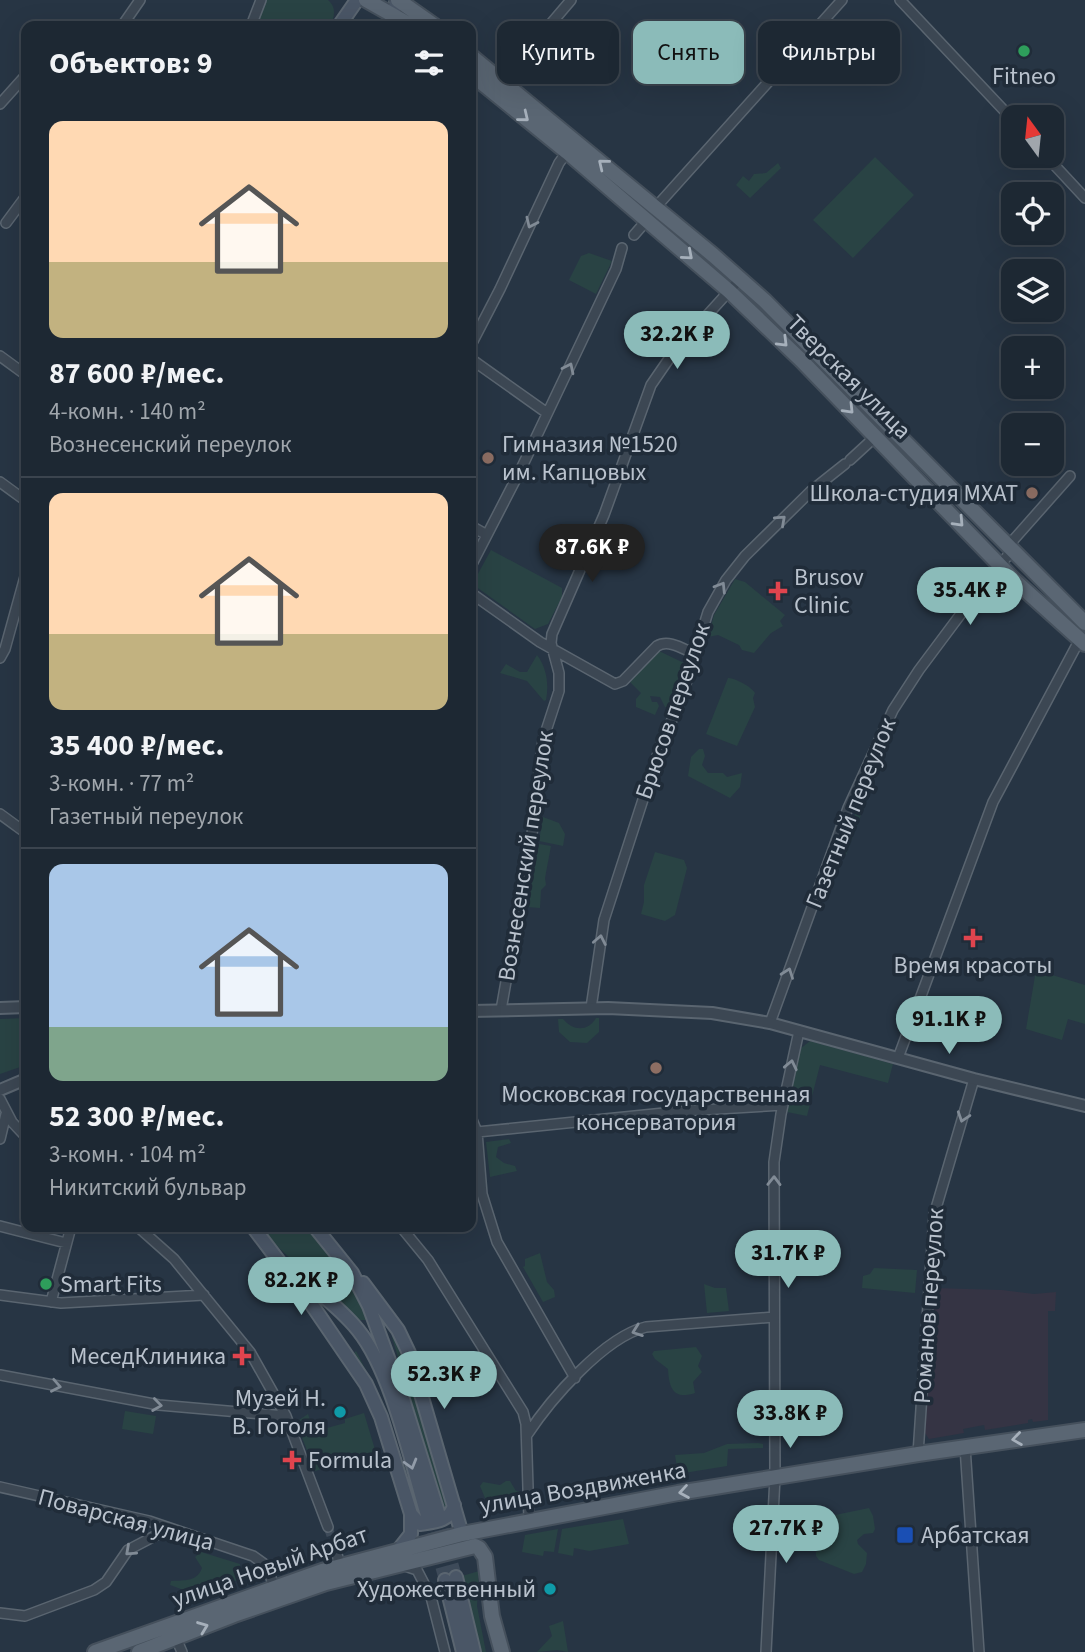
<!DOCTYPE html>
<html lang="ru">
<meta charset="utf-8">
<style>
body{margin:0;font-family:"Source Sans 3",sans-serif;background:#2a343f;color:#f1f3f6;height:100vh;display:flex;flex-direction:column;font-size:26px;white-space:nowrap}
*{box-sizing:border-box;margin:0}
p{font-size:23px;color:#a0a6ac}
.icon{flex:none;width:38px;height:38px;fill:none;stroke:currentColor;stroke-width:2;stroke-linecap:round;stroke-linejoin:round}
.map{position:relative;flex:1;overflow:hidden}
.drawer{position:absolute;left:21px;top:21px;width:455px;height:1211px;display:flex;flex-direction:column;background:#1d2833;border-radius:14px;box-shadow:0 7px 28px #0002,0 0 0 2px #3b444e}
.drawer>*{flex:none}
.hud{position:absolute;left:497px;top:21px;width:483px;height:63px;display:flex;gap:14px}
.needle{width:46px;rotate:345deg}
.buttons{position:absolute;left:1001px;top:105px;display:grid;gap:14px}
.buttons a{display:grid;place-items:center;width:63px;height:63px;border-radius:14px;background:#1d2833;box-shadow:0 7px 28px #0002,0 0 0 2px #3b444e;font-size:35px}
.price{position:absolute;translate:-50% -60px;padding:0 16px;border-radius:24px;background:#8bbbb9;color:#111;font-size:23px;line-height:46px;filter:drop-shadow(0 2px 4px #0008)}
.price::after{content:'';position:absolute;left:50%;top:42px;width:21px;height:16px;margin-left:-10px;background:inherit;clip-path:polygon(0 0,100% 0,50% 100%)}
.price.on{background:#222;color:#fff}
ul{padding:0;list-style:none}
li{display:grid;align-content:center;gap:14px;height:371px;padding:0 28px}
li+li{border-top:2px solid #3b444e}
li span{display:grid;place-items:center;height:217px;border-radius:14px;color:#555}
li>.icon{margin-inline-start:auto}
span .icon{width:126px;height:126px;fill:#fffc;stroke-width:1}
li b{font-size:30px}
h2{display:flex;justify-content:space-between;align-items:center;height:84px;padding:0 28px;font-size:30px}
.chip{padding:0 24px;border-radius:14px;background:#1d2833;box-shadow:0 7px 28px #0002,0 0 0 2px #3b444e;font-size:24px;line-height:63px}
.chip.on{background:#8bbbb9;color:#111}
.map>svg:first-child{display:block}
.medical{fill:#353444}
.green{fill:#294344}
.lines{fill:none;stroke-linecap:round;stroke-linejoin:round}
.minor-tunnel{stroke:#3d4a59;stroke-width:9;stroke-dasharray:9 4.5;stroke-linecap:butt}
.secondary-tunnel{stroke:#3d4a59;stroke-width:12;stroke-dasharray:12 6;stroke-linecap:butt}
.minor-casing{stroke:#5a6570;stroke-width:12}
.tertiary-casing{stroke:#5a6570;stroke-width:14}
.secondary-casing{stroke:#5a6570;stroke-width:16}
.primary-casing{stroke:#45505c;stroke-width:18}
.minor{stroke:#3c4753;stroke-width:9}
.tertiary{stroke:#3c4753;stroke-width:10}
.secondary{stroke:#4a5666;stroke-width:12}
.primary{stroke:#5a6673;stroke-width:14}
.oneway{stroke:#a6b0bb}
.oneway2{stroke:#818b96}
.oneway3{stroke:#929ca9}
.leisure-dot{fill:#2e9e5b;stroke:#202c39;stroke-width:2.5}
.education-dot{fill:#8d6e63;stroke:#202c39;stroke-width:2.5}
.health-dot{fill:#e0444e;stroke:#202c39;stroke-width:2.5}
.culture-dot{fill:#0f9aa8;stroke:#202c39;stroke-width:2.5}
.transit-dot{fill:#1a4fb4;stroke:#202c39;stroke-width:2.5}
.labels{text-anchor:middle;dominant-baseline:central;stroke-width:7;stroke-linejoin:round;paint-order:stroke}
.poi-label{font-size:24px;fill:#b9c2cd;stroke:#202c39;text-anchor:start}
.street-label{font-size:24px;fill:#b9c2cd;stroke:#202c39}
</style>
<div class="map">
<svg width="1085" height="1652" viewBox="0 0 1085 1652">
<rect width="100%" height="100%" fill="#273544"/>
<path class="medical" d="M 934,1288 L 1002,1290 L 1034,1294 L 1056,1292 L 1055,1311 L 1048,1311 L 1048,1420 L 1033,1422 L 1032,1419 L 1028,1420 L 1028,1423 L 985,1430 L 984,1425 L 963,1429 L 964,1433 L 929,1439 L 925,1433 Z"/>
<path class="green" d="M 265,0 L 328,0 C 337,8 334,16 331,26 L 256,26 Z
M 875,157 L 914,195 L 853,258 L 813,220 Z
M 778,163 L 781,168 L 750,198 L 736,185 L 743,176 L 749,181 L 754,174 L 766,173 Z
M 589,253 L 612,261 L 596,294 L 569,280 L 581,256 Z
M 491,550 L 562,588 L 562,597 L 548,624 L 535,629 L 475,586 L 474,581 Z
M 735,579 L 745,582 L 785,615 L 780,621 L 783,626 L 771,633 L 754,653 L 742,650 L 739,645 L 718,635 L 708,637 L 714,615 Z
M 659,651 L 684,663 L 668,708 L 665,707 L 660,697 L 650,696 L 652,702 L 657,702 L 659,706 L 655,715 L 636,707 L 636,699 L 641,693 L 630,682 Z
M 537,655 C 547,668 549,685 546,700 L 544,701 L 527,681 L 500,673 L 506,664 L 520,672 L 527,672 Z
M 728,678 C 735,678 752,687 755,693 L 753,698 L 755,707 L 737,746 L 706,734 Z
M 699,749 L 703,749 L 705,756 L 702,765 L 708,773 L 723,773 L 727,777 L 742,773 L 740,787 L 730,798 L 688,776 L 691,757 Z
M 875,762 L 880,764 L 846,855 L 840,853 Z
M 543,817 L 559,823 L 565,834 L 563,846 L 539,841 Z
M 539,844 L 551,846 L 545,878 L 546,885 L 541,890 L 540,908 L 527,907 Z
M 655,852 L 684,860 L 687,868 L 675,915 L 665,921 L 641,914 L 644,902 L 644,885 Z
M 1036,970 L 1085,985 L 1085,1024 L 1068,1019 L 1062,1040 L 1026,1029 Z
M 26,1018 L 26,1065 L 0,1074 L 0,1019 Z
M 596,1018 L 599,1018 L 599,1032 L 587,1043 L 570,1042 L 559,1032 L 558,1019 L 563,1019 C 573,1031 588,1032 596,1018 Z
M 810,1041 L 893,1064 L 888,1083 L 820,1065 L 807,1116 L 787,1112 L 800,1049 Z
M 509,1139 L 511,1143 L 498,1147 L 496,1157 L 504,1163 L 515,1166 L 517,1171 L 490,1177 L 486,1142 Z
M 260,1227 L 308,1227 L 352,1282 L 368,1317 L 366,1320 L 358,1320 L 280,1249 Z
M 540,1253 L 547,1282 L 554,1290 L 555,1297 L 543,1302 L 523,1267 L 525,1266 L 525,1259 Z
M 874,1268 L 917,1270 L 915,1293 L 862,1288 L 863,1276 L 870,1274 Z
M 704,1284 L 715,1288 L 726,1288 L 729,1311 L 707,1313 Z
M 394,1335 L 407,1360 L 448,1507 L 444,1515 L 418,1518 L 360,1366 L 353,1354 L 356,1351 L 387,1411 L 420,1517 L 443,1510 L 392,1337 Z
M 696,1347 L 702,1356 L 698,1366 L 702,1372 L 693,1382 L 695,1393 C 674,1400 669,1389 668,1369 L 655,1359 L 652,1354 L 654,1351 Z
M 125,1411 L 156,1416 L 153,1434 L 122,1429 Z
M 364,1413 L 376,1453 L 343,1461 L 343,1463 L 315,1471 L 296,1422 L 308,1414 L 313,1429 L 326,1425 L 327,1428 L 345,1423 L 345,1419 Z
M 758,1443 L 763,1444 L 763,1448 L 728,1449 L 727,1466 L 678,1474 L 675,1455 L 704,1453 L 727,1444 Z
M 506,1481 L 510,1481 L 516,1491 L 519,1491 L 518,1501 L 511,1506 L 490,1510 L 480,1486 L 483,1482 L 500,1485 Z
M 869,1508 L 873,1516 L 875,1529 L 873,1533 L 864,1534 L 857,1540 L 858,1544 L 867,1553 L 866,1564 L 862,1572 L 854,1574 L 819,1560 L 816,1556 L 816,1552 L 835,1515 Z
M 623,1519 L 629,1544 L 589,1551 L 574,1548 L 573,1556 L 558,1553 L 562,1529 Z
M 558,1529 L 554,1552 L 544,1551 L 543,1556 L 522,1552 L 525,1535 Z
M 201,1552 L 240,1564 L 238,1580 L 197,1595 L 170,1585 L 171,1581 C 185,1580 197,1582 202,1568 L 195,1557 Z
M 479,1571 L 477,1606 L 486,1652 L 481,1652 L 462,1576 Z
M 563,1621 L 568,1652 L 557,1650 L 537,1652 L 552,1636 L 549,1626 Z"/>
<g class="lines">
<path class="minor-tunnel" d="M 328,1527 L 335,1547"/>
<path class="secondary-tunnel" d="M 438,1512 L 456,1577
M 427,1515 L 445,1580"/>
<defs>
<path id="minor" d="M 900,0 L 1013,120
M 122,26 L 140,0
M 251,26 L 261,0
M 502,81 L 571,0
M 0,104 L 26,75
M 1046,156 L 1085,198
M 656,207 L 842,0
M 6,223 L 26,196
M 634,235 L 647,220
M 471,345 L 500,289 L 559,163 L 567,152
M 0,356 L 26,375
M 471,359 L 547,413
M 850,460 L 875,437
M 0,482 L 26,501
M 471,526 L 487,535
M 1008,546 L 1070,476
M 471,566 L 520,471 L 616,269 L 622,248
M 471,593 L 540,642 L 615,684 L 623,681 L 657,646 C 669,639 683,649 695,654
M 0,658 L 5,649 L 26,573
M 0,814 L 26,833
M 591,1008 L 604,920 L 661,744 L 681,700 L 708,612 L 726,580 L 745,556 L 811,491 L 845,464
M 501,1010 L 534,822 L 543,740 L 559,691 L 559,673 L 551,643 L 552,634 L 604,515 L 651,385 L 673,353 L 740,279
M 770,1023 L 848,808 L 893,710 L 919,670 L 984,583 L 1012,551
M 898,1058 L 993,802 L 1080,639
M 0,1099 L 12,1122 L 26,1137
M 471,1117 L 477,1132 L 482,1194 L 497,1242 L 575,1378
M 477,1132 L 684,1111 L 783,1105
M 0,1139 L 6,1114
M 0,1226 L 66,1243
M 138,1227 L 174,1259 L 250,1352 L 286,1416 L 328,1527
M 401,1227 L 428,1260 L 523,1412 L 526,1424 L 529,1520
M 0,1295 L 61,1303 L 204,1295
M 51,1302 L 71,1227
M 0,1375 L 159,1405 L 286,1416
M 527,1435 C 550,1400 604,1337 646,1327 L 774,1317
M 965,1447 L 979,1652
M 918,1454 L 934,1215 L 974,1079
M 0,1487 L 149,1521 L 253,1556 L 267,1566 L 274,1587
M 335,1547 L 340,1565
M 405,1566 L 417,1570 L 431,1597 L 445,1652
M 0,1613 L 25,1616 L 94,1590 L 106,1582 L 128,1550 L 170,1528
M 176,1638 L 182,1652
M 766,1652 L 775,1477 L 774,1162 L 781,1114 L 799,1031"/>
<path id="tertiary" d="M 0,1008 L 26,1007
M 471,1011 L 608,1008 L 712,1013 L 770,1023 L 974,1079 L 1085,1106
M 0,1090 L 26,1079"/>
<path id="secondary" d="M 339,26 L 357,0
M 389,26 L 397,0
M 253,1227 L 312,1305 L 366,1384 L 381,1417 L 411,1514 L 411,1534 L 400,1548
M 315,1227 L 352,1273 L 369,1306 L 402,1396 L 438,1512
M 291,1268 C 313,1289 339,1306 358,1330 C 392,1372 411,1462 427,1515
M 363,1283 L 398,1330 L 409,1353 L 462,1534
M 411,1514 L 420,1524 C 434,1522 451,1521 454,1505
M 456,1577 L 474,1652
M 445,1580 L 463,1652"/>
<path id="primary" d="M 366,0 L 412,26
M 398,0 L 435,26
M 471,56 L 713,255 L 765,301 L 1085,623
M 471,74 L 567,152 L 729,291 L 801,360 L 1014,580 L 1085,644
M 95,1652 L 322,1571 L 462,1534 L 678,1493 L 918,1454 L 1085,1430
M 139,1652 L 234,1615 L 326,1583 L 475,1546 L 479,1548 L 485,1557 L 492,1616 L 502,1652"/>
</defs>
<use href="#minor" class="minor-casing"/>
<use href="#tertiary" class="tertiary-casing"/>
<use href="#secondary" class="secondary-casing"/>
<use href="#primary" class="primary-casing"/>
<use href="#minor" class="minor"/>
<use href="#tertiary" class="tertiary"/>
<use href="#secondary" class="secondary"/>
<use href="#primary" class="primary"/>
</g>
<defs><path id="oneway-chevron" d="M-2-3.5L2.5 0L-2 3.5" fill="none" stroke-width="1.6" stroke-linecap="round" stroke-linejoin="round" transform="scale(1.75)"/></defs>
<g class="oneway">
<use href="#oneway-chevron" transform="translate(524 117) rotate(39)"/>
<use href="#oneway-chevron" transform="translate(603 164) rotate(-141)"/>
<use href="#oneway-chevron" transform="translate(688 255) rotate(41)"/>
<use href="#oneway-chevron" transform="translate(783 342) rotate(45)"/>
<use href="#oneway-chevron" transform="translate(849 409) rotate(46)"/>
<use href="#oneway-chevron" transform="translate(959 522) rotate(47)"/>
<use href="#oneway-chevron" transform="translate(1017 1439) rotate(172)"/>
<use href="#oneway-chevron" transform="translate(684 1492) rotate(171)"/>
<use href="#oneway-chevron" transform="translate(203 1627) rotate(-21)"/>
</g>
<g class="oneway2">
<use href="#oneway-chevron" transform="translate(531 223) rotate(115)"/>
<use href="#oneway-chevron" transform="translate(569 368) rotate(-64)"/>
<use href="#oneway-chevron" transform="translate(781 520) rotate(-42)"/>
<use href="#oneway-chevron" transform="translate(721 587) rotate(-58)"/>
<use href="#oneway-chevron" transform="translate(600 940) rotate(-79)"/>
<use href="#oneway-chevron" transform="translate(788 973) rotate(-70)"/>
<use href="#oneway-chevron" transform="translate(791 1065) rotate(-78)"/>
<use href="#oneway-chevron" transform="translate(963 1117) rotate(108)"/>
<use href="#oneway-chevron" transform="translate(774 1181) rotate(-89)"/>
<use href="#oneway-chevron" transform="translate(637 1331) rotate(160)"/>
<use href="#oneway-chevron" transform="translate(56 1386) rotate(11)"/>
<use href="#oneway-chevron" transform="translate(157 1405) rotate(8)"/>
<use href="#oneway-chevron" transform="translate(130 1551) rotate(138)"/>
</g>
<use class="oneway3" href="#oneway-chevron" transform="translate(411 1464) rotate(74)"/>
<g class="leisure-dot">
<circle cx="1024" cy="51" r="7"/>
<circle cx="46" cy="1284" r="7"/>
</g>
<g class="education-dot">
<circle cx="488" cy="458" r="7"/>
<circle cx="1032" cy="493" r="7"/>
<circle cx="656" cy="1068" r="7"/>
</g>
<g class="health-dot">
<path d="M774.5 580.5h7v7h7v7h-7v7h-7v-7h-7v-7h7z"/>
<path d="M969.5 927.5h7v7h7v7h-7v7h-7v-7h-7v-7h7z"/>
<path d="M238.5 1345.5h7v7h7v7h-7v7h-7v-7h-7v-7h7z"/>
<path d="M288.5 1449.5h7v7h7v7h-7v7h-7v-7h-7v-7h7z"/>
</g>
<g class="culture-dot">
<circle cx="340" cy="1412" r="7"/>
<circle cx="550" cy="1589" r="7"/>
</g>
<rect class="transit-dot" x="896" y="1526" width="18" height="18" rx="3.5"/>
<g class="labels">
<g class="poi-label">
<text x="1024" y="76" text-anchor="middle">Fitneo</text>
<text x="502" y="444">Гимназия №1520<tspan x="502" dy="28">им. Капцовых</tspan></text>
<text x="1018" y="493" text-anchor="end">Школа-студия МХАТ</text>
<text x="794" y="577">Brusov<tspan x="794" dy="28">Clinic</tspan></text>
<text x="973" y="965" text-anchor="middle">Время красоты</text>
<text x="656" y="1094" text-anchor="middle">Московская государственная<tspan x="656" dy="28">консерватория</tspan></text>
<text x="60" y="1284">Smart Fits</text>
<text x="226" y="1356" text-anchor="end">МеседКлиника</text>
<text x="326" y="1398" text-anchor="end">Музей Н.<tspan x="326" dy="28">В. Гоголя</tspan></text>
<text x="308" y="1460">Formula</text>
<text x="921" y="1535">Арбатская</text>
<text x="536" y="1589" text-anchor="end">Художественный</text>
</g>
<g class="street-label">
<text transform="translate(849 377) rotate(45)">Тверская улица</text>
<text transform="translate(673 711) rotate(-71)">Брюсов переулок</text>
<text transform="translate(851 813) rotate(-68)">Газетный переулок</text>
<text transform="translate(526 856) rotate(-81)">Вознесенский переулок</text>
<text transform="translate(929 1306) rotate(-86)">Романов переулок</text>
<text transform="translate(583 1488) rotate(-10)">улица Воздвиженка</text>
<text transform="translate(126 1520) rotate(15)">Поварская улица</text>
<text transform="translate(270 1567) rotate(-19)">улица Новый Арбат</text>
</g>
</g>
</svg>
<div class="buttons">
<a><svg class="needle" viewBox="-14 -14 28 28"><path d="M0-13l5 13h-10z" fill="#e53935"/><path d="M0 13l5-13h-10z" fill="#a0a6ac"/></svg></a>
<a><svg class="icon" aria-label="locate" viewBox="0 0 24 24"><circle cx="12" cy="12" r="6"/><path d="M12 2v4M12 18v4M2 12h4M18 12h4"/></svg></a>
<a><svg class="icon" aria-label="layers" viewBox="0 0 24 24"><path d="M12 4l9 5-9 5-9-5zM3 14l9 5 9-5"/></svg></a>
<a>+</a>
<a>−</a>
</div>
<b class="price" style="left:677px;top:371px">32.2K ₽</b>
<b class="price on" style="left:592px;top:584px">87.6K ₽</b>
<b class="price" style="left:970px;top:627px">35.4K ₽</b>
<b class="price" style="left:949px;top:1056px">91.1K ₽</b>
<b class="price" style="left:788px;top:1290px">31.7K ₽</b>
<b class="price" style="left:301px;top:1317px">82.2K ₽</b>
<b class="price" style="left:444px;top:1411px">52.3K ₽</b>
<b class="price" style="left:790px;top:1450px">33.8K ₽</b>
<b class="price" style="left:786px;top:1565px">27.7K ₽</b>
<div class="hud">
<a class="chip">Купить</a>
<a class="chip on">Снять</a>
<a class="chip">Фильтры</a>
</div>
<section class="drawer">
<h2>Объектов: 9<svg class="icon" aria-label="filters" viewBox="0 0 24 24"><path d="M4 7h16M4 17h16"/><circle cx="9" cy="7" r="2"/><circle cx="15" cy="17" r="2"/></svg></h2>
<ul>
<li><span style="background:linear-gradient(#ffd9b3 65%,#c2b280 0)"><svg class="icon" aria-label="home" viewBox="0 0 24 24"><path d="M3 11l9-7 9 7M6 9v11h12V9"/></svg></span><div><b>87 600 ₽/мес.</b><p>4-комн. · 140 m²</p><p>Вознесенский переулок</p></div></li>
<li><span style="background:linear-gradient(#ffd9b3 65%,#c2b280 0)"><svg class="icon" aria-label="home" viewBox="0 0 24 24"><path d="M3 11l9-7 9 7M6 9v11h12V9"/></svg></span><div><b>35 400 ₽/мес.</b><p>3-комн. · 77 m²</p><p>Газетный переулок</p></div></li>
<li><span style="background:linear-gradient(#a9c7e8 75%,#7fa58c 0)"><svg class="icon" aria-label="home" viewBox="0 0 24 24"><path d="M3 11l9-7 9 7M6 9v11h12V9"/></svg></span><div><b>52 300 ₽/мес.</b><p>3-комн. · 104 m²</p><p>Никитский бульвар</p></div></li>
</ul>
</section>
</div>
